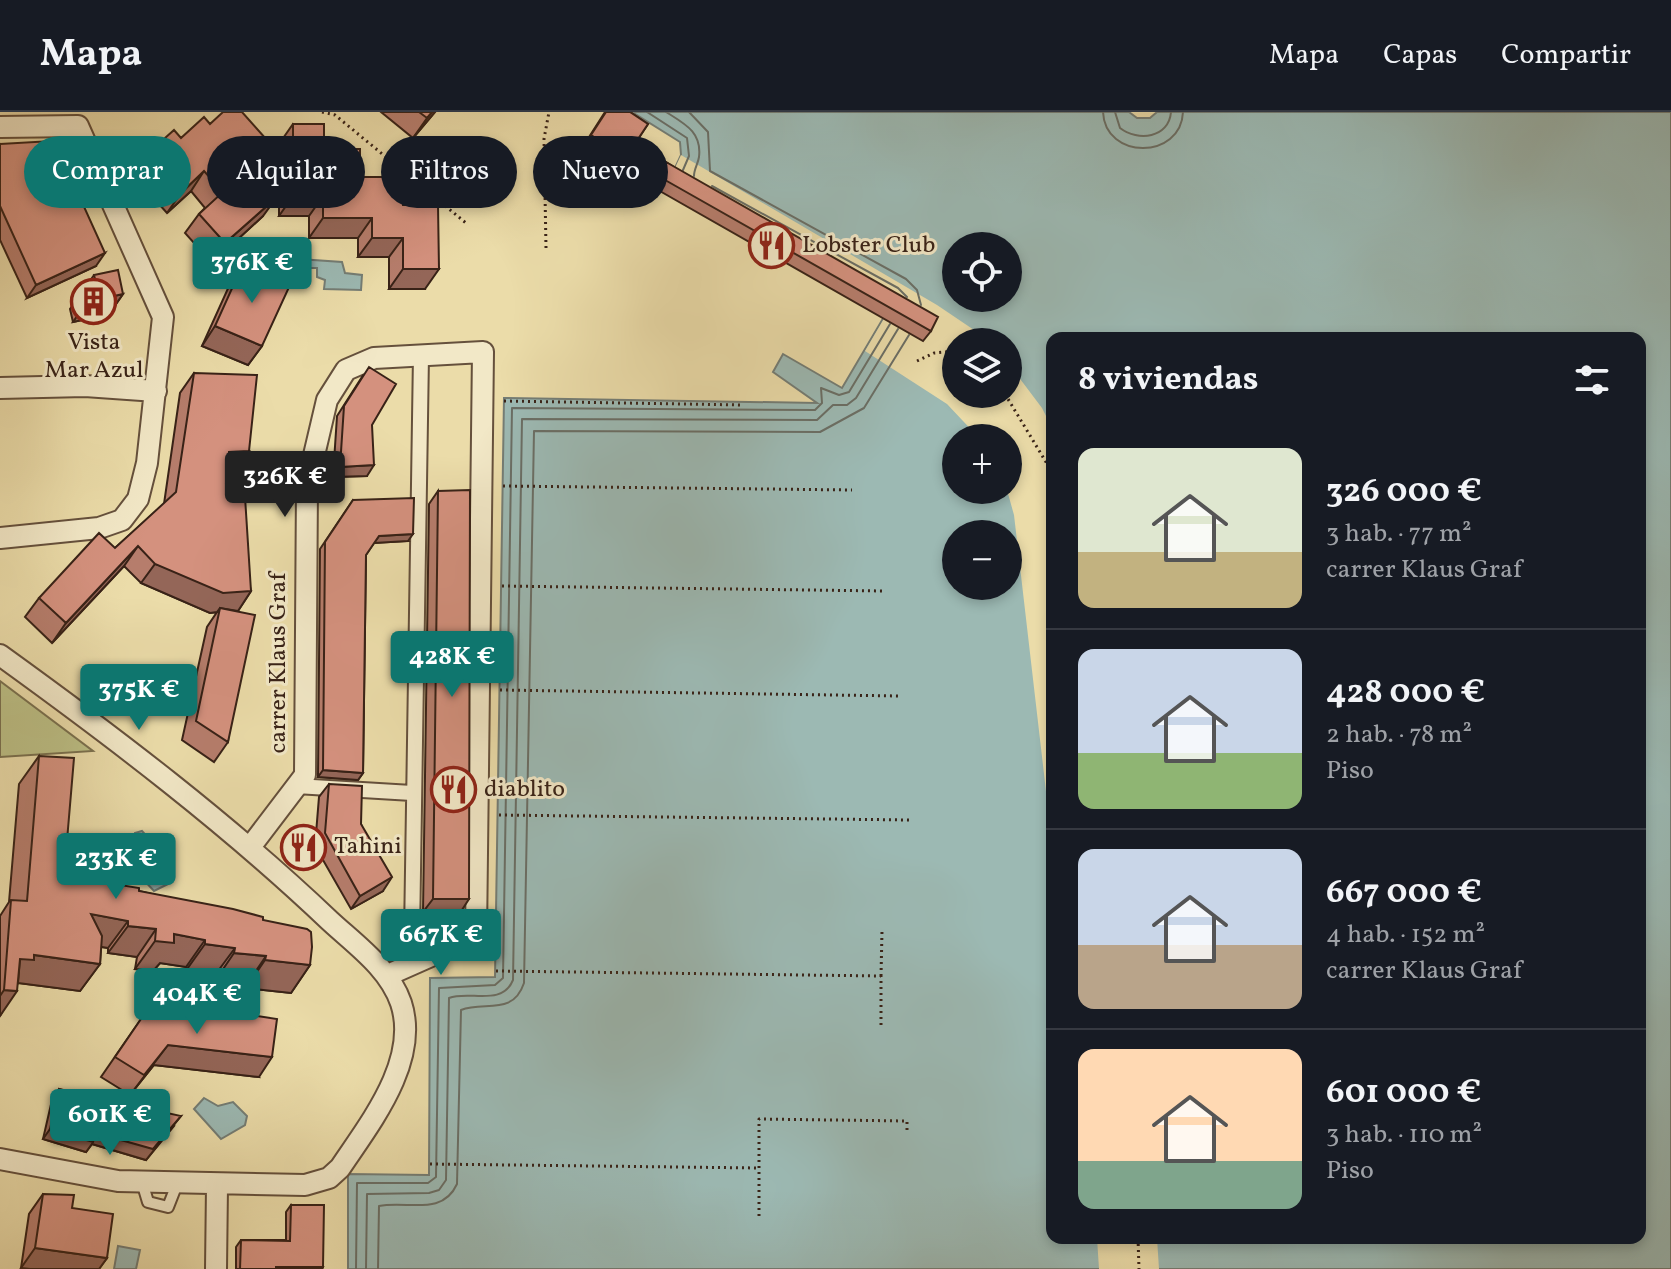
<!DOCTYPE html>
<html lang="es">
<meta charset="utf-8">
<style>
body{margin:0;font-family:Vollkorn,serif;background:#242831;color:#f1f3f6;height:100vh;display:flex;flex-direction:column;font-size:30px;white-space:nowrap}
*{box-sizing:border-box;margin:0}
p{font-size:26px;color:#9ea1a6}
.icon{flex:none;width:44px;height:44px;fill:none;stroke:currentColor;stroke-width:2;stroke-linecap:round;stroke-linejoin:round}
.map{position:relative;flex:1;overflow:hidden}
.sheet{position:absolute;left:1046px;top:220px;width:600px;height:912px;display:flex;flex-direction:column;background:#171b24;border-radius:16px;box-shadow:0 4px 12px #0003}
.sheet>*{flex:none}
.top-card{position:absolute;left:24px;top:24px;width:760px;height:72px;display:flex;gap:16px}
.buttons{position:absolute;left:942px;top:120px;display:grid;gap:16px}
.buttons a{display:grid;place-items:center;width:80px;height:80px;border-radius:50%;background:#171b24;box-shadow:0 4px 12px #0003;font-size:40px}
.price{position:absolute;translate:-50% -68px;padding:0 18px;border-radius:8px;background:#0f766e;color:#fff;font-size:26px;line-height:52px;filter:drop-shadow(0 2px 4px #0008)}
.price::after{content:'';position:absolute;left:50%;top:48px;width:24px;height:18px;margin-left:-12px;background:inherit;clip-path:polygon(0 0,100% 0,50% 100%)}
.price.active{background:#222;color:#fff}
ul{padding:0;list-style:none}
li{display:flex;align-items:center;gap:24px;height:200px;padding:0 32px}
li+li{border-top:2px solid #363941}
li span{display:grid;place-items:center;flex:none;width:224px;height:160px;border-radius:16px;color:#555}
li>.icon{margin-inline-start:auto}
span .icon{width:96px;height:96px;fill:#fffc;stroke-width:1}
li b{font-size:34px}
h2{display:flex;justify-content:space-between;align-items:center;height:96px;padding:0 32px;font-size:34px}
.chip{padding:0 28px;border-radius:36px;background:#171b24;box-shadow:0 4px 12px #0003;font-size:28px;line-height:72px}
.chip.active{background:#0f766e;color:#fff}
header{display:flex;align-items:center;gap:48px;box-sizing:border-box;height:112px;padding:0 40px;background:#171b24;border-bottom:2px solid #363941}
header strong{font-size:38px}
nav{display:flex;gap:44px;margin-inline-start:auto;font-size:28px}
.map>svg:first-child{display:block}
.green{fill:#bcbf85;stroke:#7a704e;stroke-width:2}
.water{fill:#9cb9b3;stroke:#747d75;stroke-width:2;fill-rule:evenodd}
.pier{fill:#ebdca9}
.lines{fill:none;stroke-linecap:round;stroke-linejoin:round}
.shore{stroke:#6a6e65;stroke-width:2}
.service-casing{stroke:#65503c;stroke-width:14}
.pedestrian-casing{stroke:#65503c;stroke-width:18}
.minor-casing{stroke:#65503c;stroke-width:24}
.path{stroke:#382217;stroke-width:3;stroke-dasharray:2 4;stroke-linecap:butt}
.service{stroke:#f2e8c7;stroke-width:10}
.pedestrian{stroke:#f2e8c7;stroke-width:14}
.minor{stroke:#f2e8c7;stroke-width:20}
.wall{fill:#b67d6c;stroke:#382217;stroke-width:2}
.shaded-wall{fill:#946658;stroke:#382217;stroke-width:2}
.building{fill:#d4917e;stroke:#382217;stroke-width:2}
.labels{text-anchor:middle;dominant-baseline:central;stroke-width:6;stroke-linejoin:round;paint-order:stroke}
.poi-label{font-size:24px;fill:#382217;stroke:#f2e8c7;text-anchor:start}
.street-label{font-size:24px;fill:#382217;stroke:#f2e8c7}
</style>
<header>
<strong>Mapa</strong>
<nav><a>Mapa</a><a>Capas</a><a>Compartir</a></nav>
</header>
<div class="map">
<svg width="1671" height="1157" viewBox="0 0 1671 1157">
<rect width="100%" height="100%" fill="#ebdca9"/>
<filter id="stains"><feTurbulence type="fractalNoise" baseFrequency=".0025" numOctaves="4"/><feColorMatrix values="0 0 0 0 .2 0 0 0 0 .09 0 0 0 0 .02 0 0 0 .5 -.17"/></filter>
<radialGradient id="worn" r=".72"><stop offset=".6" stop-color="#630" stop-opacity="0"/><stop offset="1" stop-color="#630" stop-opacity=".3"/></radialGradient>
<path class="green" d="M 0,569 L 93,639 L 0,645 Z"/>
<path class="water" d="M 632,0 L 1129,0 L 1137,6 L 1150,6 L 1157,0 L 1671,0 L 1671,1157 L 348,1157 L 348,1062 L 429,1063 L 430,866 L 495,865 L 504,286 L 817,291 L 773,260 L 783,242 L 842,276 L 891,193 L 668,71 L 681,43 L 680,30 ZM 956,134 L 1008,134 L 1008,186 L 956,186 ZM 1052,226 L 1640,226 L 1640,1126 L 1052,1126 ZM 956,230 L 1008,230 L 1008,282 L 956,282 ZM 956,326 L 1008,326 L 1008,378 L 956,378 ZM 956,422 L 1008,422 L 1008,474 L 956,474 Z
M 268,134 L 297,134 L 299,147 L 342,150 L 345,161 L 362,163 L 361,178 L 324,177 L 325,168 L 317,165 L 317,156 L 309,156 L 306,173 L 291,171 L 290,159 L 268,166 Z
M 142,719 L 151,729 L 160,727 L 167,732 L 163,757 L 172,770 L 154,779 L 130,753 L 136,742 L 135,721 Z
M 204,986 L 218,994 L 233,990 L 247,1004 L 245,1013 L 221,1027 L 194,997 Z
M 118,1134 L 140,1138 L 136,1157 L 114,1157 Z"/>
<path class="pier" d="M 681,43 L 937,193 L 977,220 L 987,230 L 956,230 L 956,282 L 1008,282 L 1008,251 L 1042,296 L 1052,316 L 1052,731 L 1014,403 L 1007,378 L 1008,326 L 979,326 L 947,292 L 865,239 L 892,193 L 668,71 Z
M 1097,1126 L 1157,1126 L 1159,1157 L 1099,1157 Z"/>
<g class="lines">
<path class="shore" d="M 647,0 L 687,26 L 689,44 L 683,58
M 666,0 C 685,12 702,20 699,45 C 698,52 694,57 694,64
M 689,0 L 708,20 L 710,59 L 906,167 L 917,178 L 921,193
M 1103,0 C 1105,48 1181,48 1183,0
M 1115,0 L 1120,16 C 1138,30 1169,26 1171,0
M 712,74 L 898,176 L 907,185
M 356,1157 L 357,1071 L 428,1071 L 436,1065 L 439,876 L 495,873 L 503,866 L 512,296 L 815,298 L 822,291 L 821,276 L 839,283 L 849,280 L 890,212
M 366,1157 L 367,1082 L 429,1081 L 439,1078 L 446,1068 L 449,886 C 469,878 502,895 513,868 L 522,307 L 817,308 L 833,293 L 847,293 L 856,286 L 898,217
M 378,1157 L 379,1094 C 407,1088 442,1105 457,1072 L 461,898 C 485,889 513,904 524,871 L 534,319 L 820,320 L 864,296 L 909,223"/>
<defs>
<path id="service" d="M 142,1070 L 148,1090 L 168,1095 L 177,1072"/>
<path id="pedestrian" d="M 421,243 L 412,823 L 425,848
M 296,674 L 412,681"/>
<path id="minor" d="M 0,15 L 78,14
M 0,276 L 85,274 L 156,279
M 0,426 L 99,416 L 122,408 L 138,387 L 147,351 L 163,205 L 78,14
M 0,543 C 115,626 228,712 330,809 C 356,833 389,856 401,891 C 420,949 370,1011 340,1056 L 329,1066 L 305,1073 L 118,1069 L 0,1047
M 251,734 L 305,663 L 307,373 L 327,288 L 346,258 L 374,246 L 483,240 L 476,824 L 388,863
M 216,1157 L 217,1074"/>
</defs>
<use href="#service" class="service-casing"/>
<use href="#pedestrian" class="pedestrian-casing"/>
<use href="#minor" class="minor-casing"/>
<path class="path" d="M 322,0 L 335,3 L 466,111
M 546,136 L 544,27 L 549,0
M 917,249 L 934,241 L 956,239
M 1005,282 L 1052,360
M 504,289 L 743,293
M 503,374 L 852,378
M 502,474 L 885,479
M 500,578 L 899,584
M 499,703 L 910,708
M 496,859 L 881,864 L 881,916
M 881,864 L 882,819
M 430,1052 L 759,1056
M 759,1104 L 759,1007 L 907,1009 L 907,1021
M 1138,1126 L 1139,1157"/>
<use href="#service" class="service"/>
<use href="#pedestrian" class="pedestrian"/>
<use href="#minor" class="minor"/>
</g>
<path class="wall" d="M 381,0 L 435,0 L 413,26 Z
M 605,0 L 630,0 L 648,12 L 619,56 L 584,33 Z
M 210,12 L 266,27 L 253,47 L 247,52 L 263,104 L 212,151 L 185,121 L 199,102 L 205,96 L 191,79 L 167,101 L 132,62 L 146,43 Z
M 293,12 L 360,65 L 403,93 L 425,177 L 389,177 L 389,145 L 358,145 L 358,126 L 309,126 L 309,104 L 279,104 L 279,32 Z
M 0,32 L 55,87 L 96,154 L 27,186 L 0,128 Z
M 666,50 L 931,219 L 923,229 L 651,74 Z
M 243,152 L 262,234 L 248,253 L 202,234 L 230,172 Z
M 94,163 L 123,182 L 109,202 L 73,210 L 70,197 Z
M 194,261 L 249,339 L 236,359 L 227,359 L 226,371 L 251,479 L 238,499 L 228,630 L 214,650 L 182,628 L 207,515 L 217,500 L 210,501 L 141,471 L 124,454 L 52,531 L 25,505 L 39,486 L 115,436 L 164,392 L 180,281 Z
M 362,265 L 367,364 L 333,365 L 337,304 Z
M 438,379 L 460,801 L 423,800 L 429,392 Z
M 353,388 L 408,429 L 374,431 L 366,443 L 363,661 L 358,668 L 318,665 L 320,437 Z
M 39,644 L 64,764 L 139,779 L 263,808 L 310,853 L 291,881 L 246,876 L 247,872 L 215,869 L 215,863 L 185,860 L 186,855 L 160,851 L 154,858 L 135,857 L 137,845 L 108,841 L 108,836 L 101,835 L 100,852 L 80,879 L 18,871 L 0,904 L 0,804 L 9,790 L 19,672 Z
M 329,672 L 361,712 L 383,779 L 351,797 L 315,734 L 319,685 Z
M 216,898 L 259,965 L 154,953 L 130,983 L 101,965 L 141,907 L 211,905 Z
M 59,977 L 174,1014 L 146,1048 L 92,1032 L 86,1040 L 43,1027 L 52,988 Z
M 43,1082 L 72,1096 L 107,1146 L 99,1157 L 30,1157 L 21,1156 L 29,1102 Z
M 291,1093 L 323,1155 L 322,1157 L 236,1157 L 236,1135 L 241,1128 L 286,1128 L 286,1100 Z"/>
<path class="shaded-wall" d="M 432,0 L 435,0 L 413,26 L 427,6 Z
M 266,27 L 253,47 L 230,67 L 243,48 Z
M 204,59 L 191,79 L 167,101 L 181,81 Z
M 293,84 L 323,84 L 309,104 L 279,104 Z
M 277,85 L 263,104 L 212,151 L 225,131 Z
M 323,106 L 372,106 L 358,126 L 309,126 Z
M 372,126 L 403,126 L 389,145 L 358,145 Z
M 105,141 L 96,154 L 27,186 L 36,173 Z
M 403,157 L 439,157 L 425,177 L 389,177 Z
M 123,182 L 109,202 L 73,210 L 87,190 Z
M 215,214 L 262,234 L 248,253 L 202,234 Z
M 249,339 L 236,359 L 216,360 L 229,340 Z
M 374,353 L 367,364 L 333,365 L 340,355 Z
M 413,422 L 408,429 L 374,431 L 379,424 Z
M 138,434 L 124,454 L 52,531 L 66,511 Z
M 155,452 L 251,479 L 238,499 L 220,496 L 217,500 L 210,501 L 141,471 Z
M 323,658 L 363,661 L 358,668 L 318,665 Z
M 392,765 L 383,779 L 351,797 L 360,784 Z
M 433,787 L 469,787 L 460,801 L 423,800 Z
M 91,802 L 128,809 L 108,836 L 71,830 Z
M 128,814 L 156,817 L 137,845 L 108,841 Z
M 174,822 L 205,828 L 186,855 L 160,851 L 154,858 L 135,857 L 155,829 Z
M 205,832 L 235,836 L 215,863 L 185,860 Z
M 234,841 L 266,844 L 247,872 L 215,869 Z
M 34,843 L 100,852 L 80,879 L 18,871 L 20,847 Z
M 265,848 L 310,853 L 291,881 L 246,876 Z
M 4,878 L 17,879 L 0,904 L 0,884 Z
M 168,933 L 272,945 L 259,965 L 154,953 L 130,983 Z
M 181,1004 L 146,1048 L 92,1032 L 86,1040 L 43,1027 L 50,1017 L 96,1021 Z
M 35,1136 L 107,1146 L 99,1157 L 30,1157 L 21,1156 Z
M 276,1155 L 323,1155 L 322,1157 L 274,1157 Z"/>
<path class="building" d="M 223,0 L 242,0 L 266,27 L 243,48 L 277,85 L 225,131 L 199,102 L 223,80 L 204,59 L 181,81 L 146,43 L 174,18 L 181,26 L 204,5 L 210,12 Z
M 419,0 L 432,0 L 427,6 Z
M 606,0 L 630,0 L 648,12 L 626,45 L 591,23 Z
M 293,12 L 324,12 L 324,37 L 360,37 L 360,65 L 403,65 L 403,93 L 438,93 L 439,157 L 403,157 L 403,126 L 372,126 L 372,106 L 323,106 L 323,84 L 293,84 Z
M 52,29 L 55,87 L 76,77 L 105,141 L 36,173 L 0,94 L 0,32 Z
M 666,50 L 938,205 L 931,219 L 658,64 Z
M 243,152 L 290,173 L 262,234 L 215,214 Z
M 118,158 L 123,182 L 87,190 L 84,178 L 97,175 L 94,163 Z
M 369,255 L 396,272 L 372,313 L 374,353 L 340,355 L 344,294 Z
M 194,261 L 257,263 L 249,339 L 229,340 L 226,371 L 244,369 L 251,479 L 223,481 L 155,452 L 138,434 L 66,511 L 39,486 L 99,421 L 115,436 L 176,380 Z
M 470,378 L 469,787 L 433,787 L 438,379 Z
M 414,386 L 413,422 L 379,424 L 366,443 L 363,661 L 323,658 L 325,430 L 353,388 Z
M 220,496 L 255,503 L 228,630 L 196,609 Z
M 39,644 L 74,646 L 64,764 L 139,776 L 139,779 L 233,797 L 263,805 L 263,808 L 307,817 L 311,820 L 312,835 L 310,853 L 265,848 L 266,844 L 234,841 L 235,836 L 205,832 L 205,828 L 174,822 L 174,831 L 155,829 L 156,817 L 128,814 L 128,809 L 91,802 L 102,824 L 100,852 L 34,843 L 34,848 L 20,847 L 17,879 L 4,878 L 11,788 L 27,789 Z
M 329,672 L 362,674 L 361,712 L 392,765 L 360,784 L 325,721 Z
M 169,897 L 215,905 L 216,898 L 277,907 L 272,945 L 168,933 L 144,963 L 115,945 L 141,907 Z
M 59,977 L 181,1004 L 153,1037 L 96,1021 L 93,1030 L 50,1017 Z
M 43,1082 L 74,1083 L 72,1096 L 113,1102 L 107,1146 L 35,1136 Z
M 291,1093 L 324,1093 L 323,1155 L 276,1155 L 276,1157 L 240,1157 L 241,1128 L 290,1129 Z"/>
<defs>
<symbol id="restaurant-ring" viewBox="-11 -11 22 22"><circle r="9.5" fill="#f2e8c7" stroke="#8f2418" stroke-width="1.5"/><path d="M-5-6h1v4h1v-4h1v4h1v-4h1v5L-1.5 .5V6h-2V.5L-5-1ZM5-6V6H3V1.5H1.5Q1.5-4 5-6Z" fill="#8f2418"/></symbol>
<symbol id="building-ring" viewBox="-11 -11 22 22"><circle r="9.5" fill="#f2e8c7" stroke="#8f2418" stroke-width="1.5"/><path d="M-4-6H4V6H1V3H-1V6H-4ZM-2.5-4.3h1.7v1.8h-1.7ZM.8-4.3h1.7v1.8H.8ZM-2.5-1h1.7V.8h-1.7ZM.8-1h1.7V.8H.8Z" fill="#8f2418"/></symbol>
</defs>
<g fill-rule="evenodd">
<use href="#restaurant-ring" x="746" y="108" width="51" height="51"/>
<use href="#building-ring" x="68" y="164" width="51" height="51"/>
<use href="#restaurant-ring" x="428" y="652" width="51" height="51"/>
<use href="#restaurant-ring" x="278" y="710" width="51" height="51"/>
</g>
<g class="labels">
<g class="poi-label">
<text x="802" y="134">Lobster Club</text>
<text x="94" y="231" text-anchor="middle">Vista<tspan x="94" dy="28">Mar Azul</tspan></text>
<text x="484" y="678">diablito</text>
<text x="334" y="735">Tahini</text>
</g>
<g class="street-label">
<text transform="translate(279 551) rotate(-90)">carrer Klaus Graf</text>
</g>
</g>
<rect width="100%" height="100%" filter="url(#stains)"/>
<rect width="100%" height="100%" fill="url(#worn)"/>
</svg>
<div class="buttons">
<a><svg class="icon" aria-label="locate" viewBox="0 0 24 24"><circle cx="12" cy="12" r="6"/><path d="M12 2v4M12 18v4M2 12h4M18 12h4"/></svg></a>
<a><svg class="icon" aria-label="layers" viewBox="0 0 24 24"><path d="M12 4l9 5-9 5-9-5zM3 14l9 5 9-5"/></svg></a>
<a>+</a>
<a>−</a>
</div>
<b class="price" style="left:252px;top:193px">376K €</b>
<b class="price active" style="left:285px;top:407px">326K €</b>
<b class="price" style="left:452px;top:587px">428K €</b>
<b class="price" style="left:139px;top:620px">375K €</b>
<b class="price" style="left:116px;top:789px">233K €</b>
<b class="price" style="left:441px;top:865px">667K €</b>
<b class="price" style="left:197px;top:924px">404K €</b>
<b class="price" style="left:110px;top:1045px">601K €</b>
<div class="top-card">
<a class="chip active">Comprar</a>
<a class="chip">Alquilar</a>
<a class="chip">Filtros</a>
<a class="chip">Nuevo</a>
</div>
<section class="sheet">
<h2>8 viviendas<svg class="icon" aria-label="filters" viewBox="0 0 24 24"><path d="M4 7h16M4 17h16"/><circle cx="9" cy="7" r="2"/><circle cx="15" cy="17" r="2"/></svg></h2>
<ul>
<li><span style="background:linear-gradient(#dfe7d0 65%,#c2b280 0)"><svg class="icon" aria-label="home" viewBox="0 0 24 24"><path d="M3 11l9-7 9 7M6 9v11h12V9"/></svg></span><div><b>326 000 €</b><p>3 hab. · 77 m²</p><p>carrer Klaus Graf</p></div></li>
<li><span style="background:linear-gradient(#c9d6e8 65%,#8fb573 0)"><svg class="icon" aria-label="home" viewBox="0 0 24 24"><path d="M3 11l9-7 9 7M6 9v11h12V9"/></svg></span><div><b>428 000 €</b><p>2 hab. · 78 m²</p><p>Piso</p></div></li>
<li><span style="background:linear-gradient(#c9d6e8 60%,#b9a48a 0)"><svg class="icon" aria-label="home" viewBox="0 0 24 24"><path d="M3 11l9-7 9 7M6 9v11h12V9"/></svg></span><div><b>667 000 €</b><p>4 hab. · 152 m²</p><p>carrer Klaus Graf</p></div></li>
<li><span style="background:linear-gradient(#ffd9b3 70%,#7fa58c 0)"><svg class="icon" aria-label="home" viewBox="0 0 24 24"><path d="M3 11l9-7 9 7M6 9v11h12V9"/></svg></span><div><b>601 000 €</b><p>3 hab. · 110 m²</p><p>Piso</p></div></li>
</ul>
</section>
</div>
